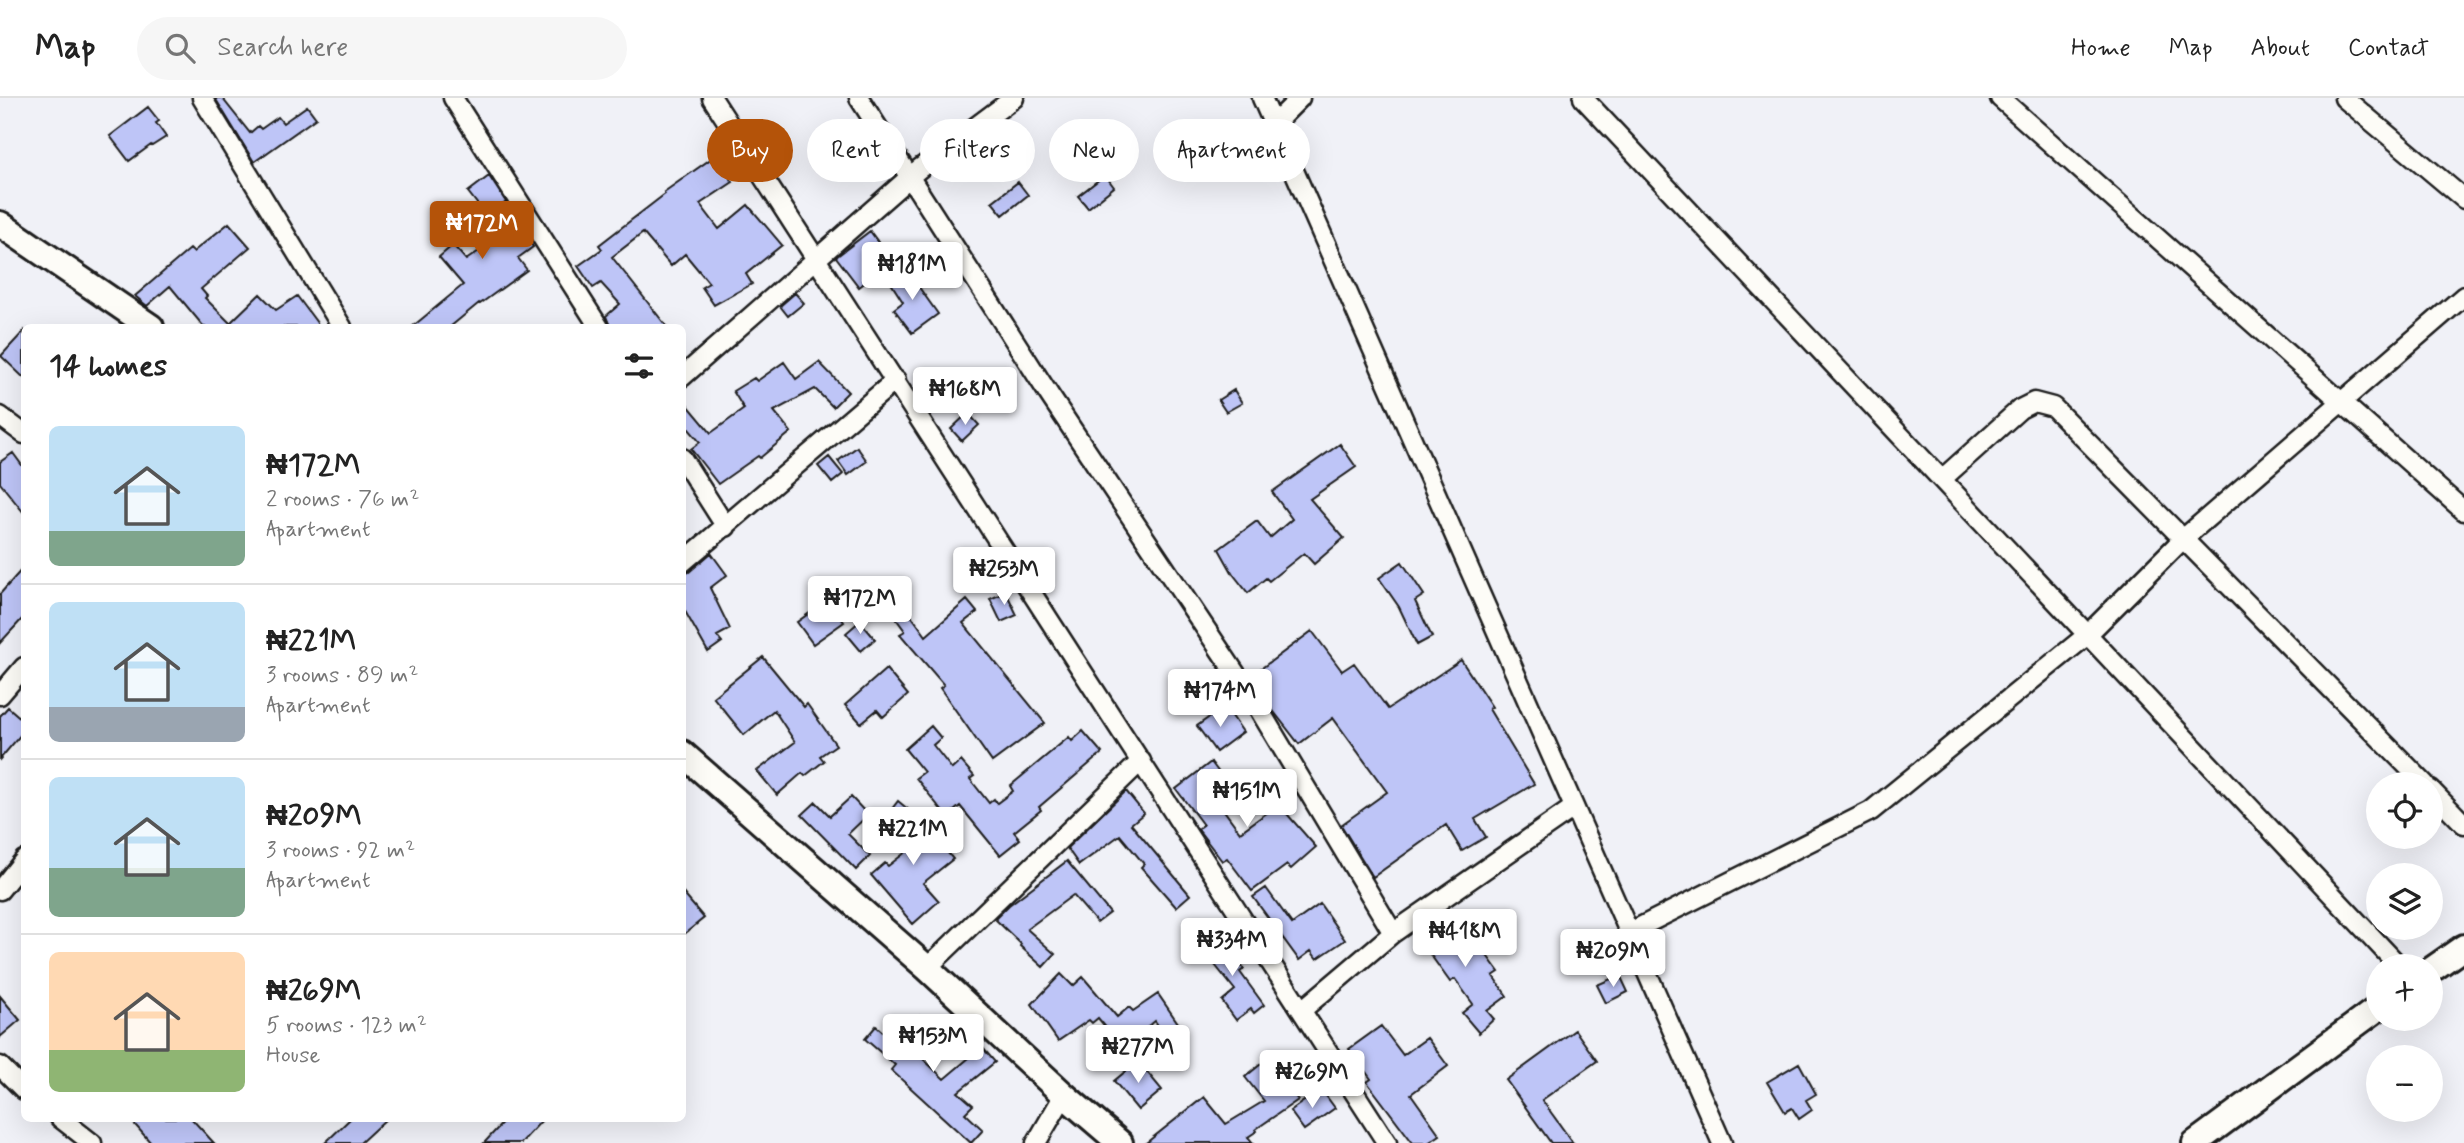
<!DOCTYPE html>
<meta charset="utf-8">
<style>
body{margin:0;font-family:Mynerve,sans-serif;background:#f6f6f6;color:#222;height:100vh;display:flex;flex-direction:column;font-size:26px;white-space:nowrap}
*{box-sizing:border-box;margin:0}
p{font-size:23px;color:#767676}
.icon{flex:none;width:38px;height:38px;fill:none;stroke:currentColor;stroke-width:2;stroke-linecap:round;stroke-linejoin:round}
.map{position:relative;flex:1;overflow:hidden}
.side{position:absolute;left:21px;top:226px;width:665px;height:798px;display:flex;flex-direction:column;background:#fff;border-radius:10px;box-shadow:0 7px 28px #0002}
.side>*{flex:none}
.top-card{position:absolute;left:707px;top:21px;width:665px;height:63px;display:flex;gap:14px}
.buttons{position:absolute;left:2366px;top:674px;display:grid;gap:14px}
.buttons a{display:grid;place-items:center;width:77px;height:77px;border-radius:50%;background:#fff;box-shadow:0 7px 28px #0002;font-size:35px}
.price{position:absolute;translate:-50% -60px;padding:0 16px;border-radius:7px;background:#fff;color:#222;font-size:23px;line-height:46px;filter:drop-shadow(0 2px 4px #0008)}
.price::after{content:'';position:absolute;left:50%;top:42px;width:21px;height:16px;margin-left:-10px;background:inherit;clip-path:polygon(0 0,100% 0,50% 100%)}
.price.active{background:#b45309;color:#fff}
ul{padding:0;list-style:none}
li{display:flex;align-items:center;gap:21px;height:175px;padding:0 28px}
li+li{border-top:2px solid #e0e0e0}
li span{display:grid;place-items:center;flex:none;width:196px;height:140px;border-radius:10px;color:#555}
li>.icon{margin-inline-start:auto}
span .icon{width:84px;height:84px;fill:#fffc;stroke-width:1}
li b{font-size:30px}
h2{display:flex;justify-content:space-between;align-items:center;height:84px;padding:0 28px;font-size:30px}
.chip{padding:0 24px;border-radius:32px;background:#fff;box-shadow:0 7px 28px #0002;font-size:24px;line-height:63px}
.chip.active{background:#b45309;color:#fff}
header{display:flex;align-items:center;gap:42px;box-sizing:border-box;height:98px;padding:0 35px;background:#fff;border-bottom:2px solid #e0e0e0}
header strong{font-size:33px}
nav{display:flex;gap:38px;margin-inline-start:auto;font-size:24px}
.search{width:490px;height:63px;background:#f6f6f6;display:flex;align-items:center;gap:18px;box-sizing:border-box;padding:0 24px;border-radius:38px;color:#767676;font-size:26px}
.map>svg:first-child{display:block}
.building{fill:#bec5f7;stroke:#1c1c1c;stroke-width:2}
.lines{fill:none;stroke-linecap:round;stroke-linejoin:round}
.minor-casing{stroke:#1c1c1c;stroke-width:23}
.secondary-casing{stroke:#1c1c1c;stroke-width:30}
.minor{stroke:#fdfcf7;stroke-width:18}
.secondary{stroke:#fdfcf7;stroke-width:24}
</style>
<header>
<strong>Map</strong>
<div class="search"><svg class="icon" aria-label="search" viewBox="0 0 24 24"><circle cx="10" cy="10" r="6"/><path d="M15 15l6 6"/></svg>Search here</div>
<nav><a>Home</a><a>Map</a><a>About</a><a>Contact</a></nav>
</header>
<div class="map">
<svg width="2464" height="1045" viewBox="0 0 2464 1045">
<rect width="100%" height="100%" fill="#f0f1f7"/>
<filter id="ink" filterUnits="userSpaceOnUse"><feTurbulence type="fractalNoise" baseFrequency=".0143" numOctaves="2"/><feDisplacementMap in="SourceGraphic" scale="14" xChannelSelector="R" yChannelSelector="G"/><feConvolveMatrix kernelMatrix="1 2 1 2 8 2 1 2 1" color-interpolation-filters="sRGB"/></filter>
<g filter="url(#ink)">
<path class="building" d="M 215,0 L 222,0 L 250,35 L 258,28 L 261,31 L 278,19 L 283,25 L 307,8 L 316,20 L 254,64 Z
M 148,9 L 159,23 L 156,25 L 166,39 L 152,48 L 151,47 L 129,63 L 110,38 Z
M 861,54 L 874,70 L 859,81 L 847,66 Z
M 715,58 L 733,84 L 700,106 L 719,131 L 748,107 L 782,147 L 746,176 L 752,186 L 714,207 L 702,189 L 709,185 L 685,156 L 671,168 L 643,135 L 612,159 L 667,229 L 610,229 L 606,218 L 620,206 L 601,185 L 593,190 L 578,168 L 602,151 L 599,147 L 665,96 L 664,94 Z
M 1105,77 L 1114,89 L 1088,110 L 1078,98 Z
M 489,78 L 506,104 L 501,108 L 514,121 L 533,149 L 518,160 L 527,172 L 480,206 L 479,205 L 450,229 L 412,229 L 463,187 L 439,159 L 453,147 L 466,162 L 492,144 L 483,135 L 492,125 L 468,94 Z
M 1018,84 L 1028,97 L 1003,117 L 992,104 Z
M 229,125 L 250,149 L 201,191 L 207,198 L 205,200 L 230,225 L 260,196 L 276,212 L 297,198 L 320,229 L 204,229 L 170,188 L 147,208 L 135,198 L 190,151 L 193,154 Z
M 870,133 L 881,148 L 867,159 L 879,174 L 859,189 L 836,159 Z
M 906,171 L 938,216 L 912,235 L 894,211 L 903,204 L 889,182 Z
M 795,195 L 804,205 L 788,218 L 780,208 Z
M 24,233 L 24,280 L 1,258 Z
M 784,264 L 796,281 L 819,264 L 848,294 L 833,309 L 815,291 L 774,313 L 791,334 L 760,360 L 758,358 L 718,386 L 691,351 L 700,344 L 682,323 L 682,300 L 711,335 L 744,311 L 733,293 L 754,280 L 757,283 Z
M 1234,292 L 1242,305 L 1226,314 L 1218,302 Z
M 968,315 L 979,327 L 962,343 L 951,331 Z
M 1340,346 L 1356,369 L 1310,401 L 1344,440 L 1314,466 L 1304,455 L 1269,483 L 1266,480 L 1248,495 L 1233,476 L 1219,451 L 1257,423 L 1270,440 L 1292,421 L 1272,394 Z
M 857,349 L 867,363 L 848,377 L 838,363 Z
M 13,355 L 24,370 L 24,415 L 0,385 L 0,364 Z
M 829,359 L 843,376 L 832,385 L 818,368 Z
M 711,455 L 727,477 L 710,490 L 730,531 L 717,538 L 722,544 L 708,554 L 682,508 L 682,476 L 689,474 Z
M 1402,464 L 1424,497 L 1415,503 L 1432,539 L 1417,547 L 1399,509 L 1379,480 Z
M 24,469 L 24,519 L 0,545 L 0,496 Z
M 1006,494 L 1017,517 L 1001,524 L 990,501 Z
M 828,502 L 844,524 L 813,546 L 797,524 Z
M 900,502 L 926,538 L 967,502 L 977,514 L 963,525 L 1045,625 L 992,664 L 940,590 L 944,587 L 900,536 L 905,533 L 889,511 Z
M 860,523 L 875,541 L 861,553 L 846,535 Z
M 1312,533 L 1342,573 L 1354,565 L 1388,611 L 1461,562 L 1492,609 L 1489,611 L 1534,686 L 1475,721 L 1486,739 L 1462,753 L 1446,727 L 1373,779 L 1341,727 L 1387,694 L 1333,620 L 1299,646 L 1271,610 L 1251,578 Z
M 763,559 L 804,609 L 807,606 L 836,647 L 820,658 L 824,663 L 805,678 L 802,675 L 777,697 L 757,673 L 795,644 L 774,612 L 744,637 L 713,599 Z
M 886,571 L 908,597 L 883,619 L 877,612 L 861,625 L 845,607 Z
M 1225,608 L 1243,634 L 1216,654 L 1197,628 Z
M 8,609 L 24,623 L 24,633 L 0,661 L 0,618 Z
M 931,628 L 941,640 L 933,647 L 952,671 L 961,663 L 974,678 L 970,681 L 989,705 L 994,701 L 997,705 L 1013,693 L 1010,688 L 1069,639 L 1072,643 L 1083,633 L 1102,655 L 1039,709 L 1041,712 L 1014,734 L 1020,741 L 1000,757 L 960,708 L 947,719 L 916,680 L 924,674 L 905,651 Z
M 1211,664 L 1232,692 L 1217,703 L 1240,734 L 1268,714 L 1258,701 L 1278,687 L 1295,710 L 1287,716 L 1316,749 L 1291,771 L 1287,767 L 1252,793 L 1227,760 L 1222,763 L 1200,734 L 1198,731 L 1203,727 L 1176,691 Z
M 1126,693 L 1144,715 L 1131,726 L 1190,797 L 1176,809 L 1141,769 L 1144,766 L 1120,737 L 1079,767 L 1067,750 Z
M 851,699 L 868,717 L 848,736 L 870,758 L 856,772 L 802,717 L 816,704 L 830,718 Z
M 898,703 L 932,731 L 930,733 L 953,761 L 923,785 L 939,803 L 913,826 L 871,777 L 885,765 L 888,768 L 920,743 L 888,716 Z
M 1067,763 L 1110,815 L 1097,825 L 1073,797 L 1027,831 L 1055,856 L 1043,869 L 1020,848 L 1021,846 L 995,821 L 1009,807 Z
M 1266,790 L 1292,826 L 1320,806 L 1345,842 L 1317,861 L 1311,853 L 1299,862 L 1253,799 Z
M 682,794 L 704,820 L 682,838 Z
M 1448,816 L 1474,852 L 1480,848 L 1499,874 L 1493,878 L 1507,898 L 1487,913 L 1494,921 L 1479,935 L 1462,915 L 1473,906 L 1455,881 L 1450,884 L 1417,838 Z
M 1214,835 L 1244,871 L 1240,874 L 1264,907 L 1254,915 L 1251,911 L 1236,922 L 1222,903 L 1235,892 L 1199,847 Z
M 1061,876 L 1073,888 L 1083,879 L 1117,919 L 1129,909 L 1133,913 L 1158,896 L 1178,925 L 1163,935 L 1155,923 L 1123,950 L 1098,920 L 1092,925 L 1089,922 L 1058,943 L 1032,906 Z
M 1620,877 L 1628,894 L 1606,905 L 1597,887 Z
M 0,898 L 20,922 L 0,939 Z
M 920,918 L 939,938 L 919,957 L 944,981 L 982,949 L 995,964 L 958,994 L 973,1007 L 965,1015 L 983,1032 L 971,1045 L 891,972 L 895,967 L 865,941 L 876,928 L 893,943 Z
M 1381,928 L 1403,957 L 1427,940 L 1448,968 L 1411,996 L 1440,1037 L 1428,1045 L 1413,1045 L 1367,984 L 1371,981 L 1349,951 Z
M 1575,932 L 1597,963 L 1542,1002 L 1573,1045 L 1551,1045 L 1506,982 Z
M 1266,962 L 1298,1002 L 1256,1031 L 1257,1033 L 1248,1039 L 1253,1045 L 1146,1045 L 1204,999 L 1226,1026 L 1264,1003 L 1245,979 Z
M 1138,963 L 1162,992 L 1138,1012 L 1114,983 Z
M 1799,965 L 1816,996 L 1806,1002 L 1812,1012 L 1799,1021 L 1792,1010 L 1785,1014 L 1767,984 Z
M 1321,991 L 1335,1010 L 1304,1032 L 1290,1013 Z
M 129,1020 L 191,1020 L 214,1045 L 151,1045 Z
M 351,1020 L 387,1020 L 360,1045 L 325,1045 Z
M 507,1020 L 544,1020 L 521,1045 L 484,1045 Z"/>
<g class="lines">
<defs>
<path id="minor" d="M 202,0 L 342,229
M 453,0 L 599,229
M 712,0 L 1387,1045
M 859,0 L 1050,298 L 1254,603 L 1393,835
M 1262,0 L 1722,1045
M 1583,0 L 2399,868
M 2000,0 L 2464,413
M 2344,0 L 2464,101
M 1274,26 L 1300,0
M 682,279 L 919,71 L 1014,0
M 0,318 L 24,336
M 682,360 L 726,429
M 1942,381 L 2020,311 L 2034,304 L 2053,309 L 2425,686
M 682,465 L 896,282
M 0,597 L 24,569
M 2431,692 L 2464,726
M 0,792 L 24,762
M 1628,835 L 1871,713 L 2086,538 L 2184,440 L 2464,198
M 927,870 L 1141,663
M 1302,912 L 1393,835 L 1573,710
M 0,968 L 24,992
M 60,1020 L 92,1045
M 1036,1045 L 1064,997"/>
<path id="secondary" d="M 0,126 L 151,229
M 682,655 L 927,870 L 1064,997 L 1120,1045
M 2431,872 L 2464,849
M 2195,1045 L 2378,910"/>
</defs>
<use href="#minor" class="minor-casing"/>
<use href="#secondary" class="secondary-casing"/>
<use href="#minor" class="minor"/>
<use href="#secondary" class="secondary"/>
</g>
</g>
</svg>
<div class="buttons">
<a><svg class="icon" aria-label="locate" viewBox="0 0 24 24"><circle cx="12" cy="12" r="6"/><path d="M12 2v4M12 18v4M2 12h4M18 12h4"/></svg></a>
<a><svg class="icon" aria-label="layers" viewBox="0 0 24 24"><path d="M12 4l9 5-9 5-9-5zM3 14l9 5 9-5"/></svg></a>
<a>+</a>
<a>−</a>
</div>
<b class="price active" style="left:482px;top:163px">₦172M</b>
<b class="price" style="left:912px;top:204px">₦181M</b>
<b class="price" style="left:965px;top:329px">₦168M</b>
<b class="price" style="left:1004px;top:509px">₦253M</b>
<b class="price" style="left:860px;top:538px">₦172M</b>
<b class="price" style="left:1220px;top:631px">₦174M</b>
<b class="price" style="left:1247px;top:731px">₦151M</b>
<b class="price" style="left:913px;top:769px">₦221M</b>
<b class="price" style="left:1465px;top:871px">₦418M</b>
<b class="price" style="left:1232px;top:880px">₦334M</b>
<b class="price" style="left:1613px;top:891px">₦209M</b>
<b class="price" style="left:933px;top:976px">₦153M</b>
<b class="price" style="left:1138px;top:987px">₦277M</b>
<b class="price" style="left:1312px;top:1012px">₦269M</b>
<div class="top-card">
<a class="chip active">Buy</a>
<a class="chip">Rent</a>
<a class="chip">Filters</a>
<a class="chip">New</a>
<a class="chip">Apartment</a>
</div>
<section class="side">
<h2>14 homes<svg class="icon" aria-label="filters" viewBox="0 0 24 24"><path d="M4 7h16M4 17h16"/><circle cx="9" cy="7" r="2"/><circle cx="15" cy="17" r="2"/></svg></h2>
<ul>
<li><span style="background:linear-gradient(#bfe0f5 75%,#7fa58c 0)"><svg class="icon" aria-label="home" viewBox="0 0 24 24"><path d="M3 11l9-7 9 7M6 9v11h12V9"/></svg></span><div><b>₦172M</b><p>2 rooms · 76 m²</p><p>Apartment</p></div></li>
<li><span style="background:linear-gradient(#bfe0f5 75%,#9aa5b1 0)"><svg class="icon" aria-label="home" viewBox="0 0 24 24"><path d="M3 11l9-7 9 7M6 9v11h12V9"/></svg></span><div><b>₦221M</b><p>3 rooms · 89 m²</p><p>Apartment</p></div></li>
<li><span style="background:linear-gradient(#bfe0f5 65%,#7fa58c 0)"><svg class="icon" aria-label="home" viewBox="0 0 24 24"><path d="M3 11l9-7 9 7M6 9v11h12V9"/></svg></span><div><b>₦209M</b><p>3 rooms · 92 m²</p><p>Apartment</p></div></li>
<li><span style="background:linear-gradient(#ffd9b3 70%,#8fb573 0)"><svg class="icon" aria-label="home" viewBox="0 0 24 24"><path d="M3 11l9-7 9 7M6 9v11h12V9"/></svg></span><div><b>₦269M</b><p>5 rooms · 123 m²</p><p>House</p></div></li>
</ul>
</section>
</div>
